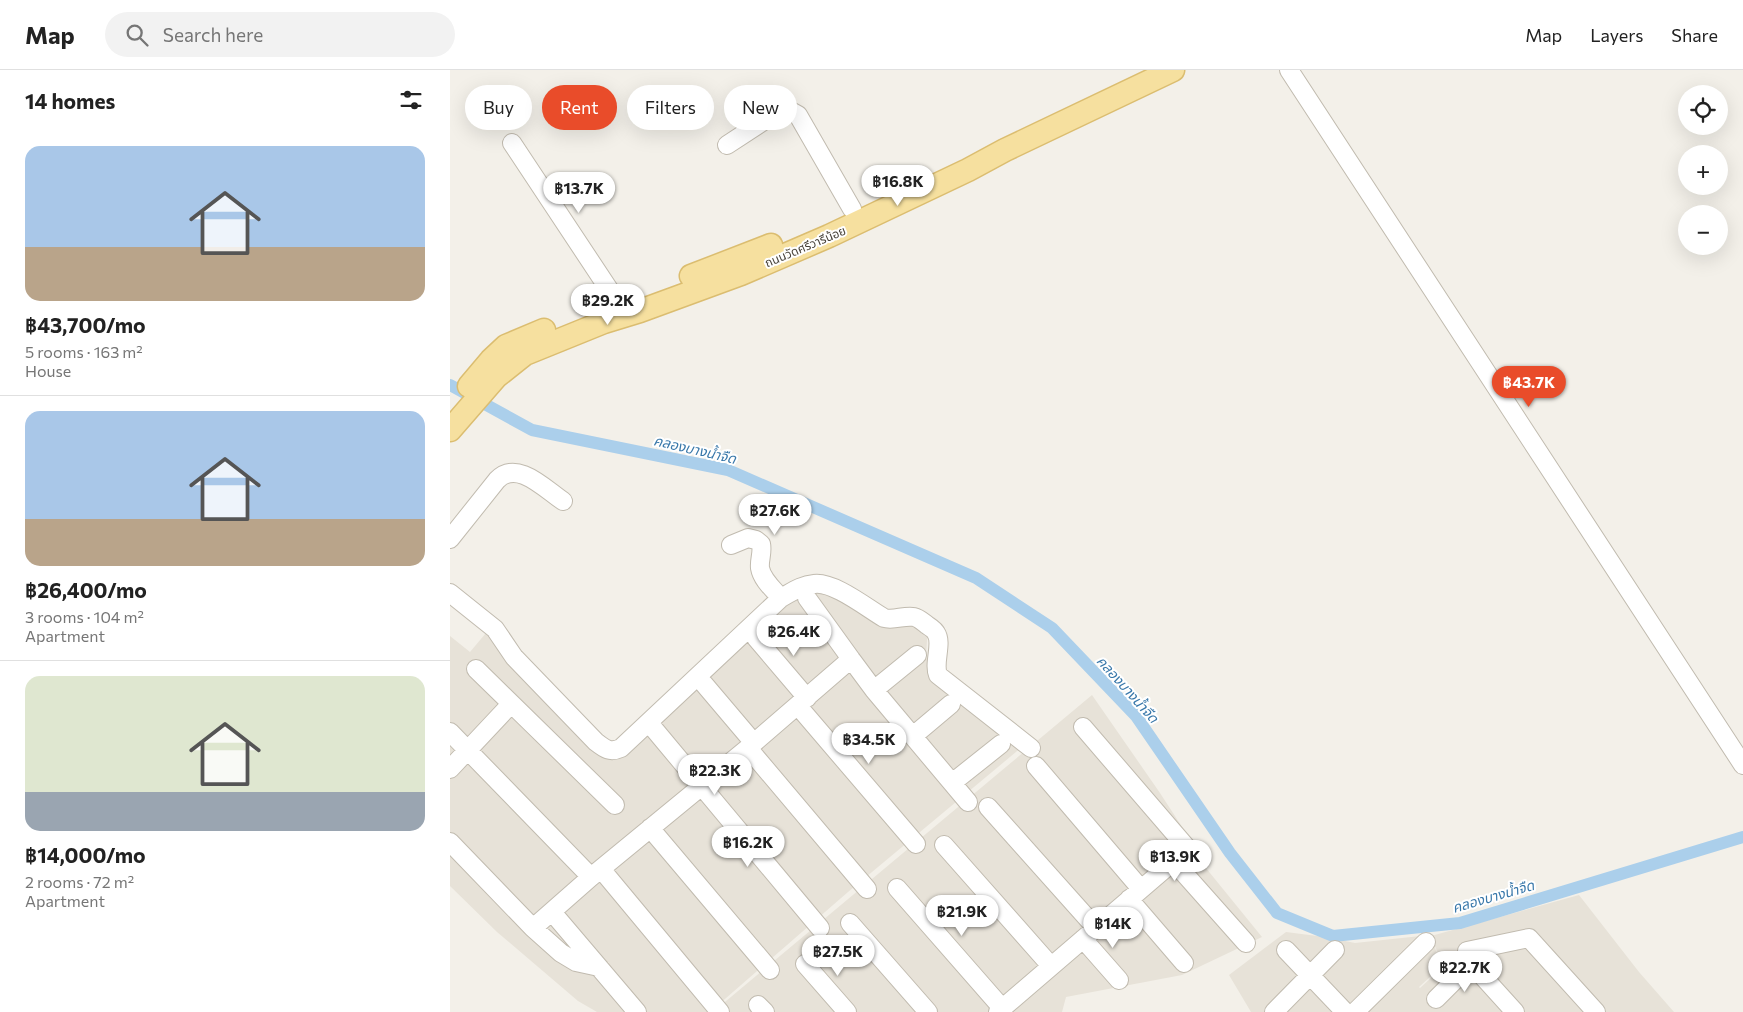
<!DOCTYPE html>
<meta charset="utf-8">
<style>
body{margin:0;font-family:Commissioner,"Noto Sans Thai",sans-serif;background:#f2f2f2;color:#222;height:100vh;display:flex;flex-direction:column;font-size:19px;white-space:nowrap}
*{box-sizing:border-box;margin:0}
p{font-size:16px;color:#767676}
.icon{flex:none;width:28px;height:28px;fill:none;stroke:currentColor;stroke-width:2;stroke-linecap:round;stroke-linejoin:round}
.map{position:relative;flex:1;overflow:hidden}
.side{display:flex;flex-direction:column;background:#fff;width:450px}
.side>*{flex:none}
.banner{position:absolute;left:15px;top:15px;width:475px;height:45px;display:flex;gap:10px}
.buttons{position:absolute;left:1228px;top:15px;display:grid;gap:10px}
.buttons a{display:grid;place-items:center;width:50px;height:50px;border-radius:50%;background:#fff;box-shadow:0 5px 20px #0002;font-size:25px}
.price{position:absolute;translate:-50% -42px;padding:0 11px;border-radius:18px;background:#fff;color:#222;font-size:16px;line-height:32px;filter:drop-shadow(0 1px 2px #0008)}
.price::after{content:'';position:absolute;left:50%;top:30px;width:15px;height:11px;margin-left:-8px;background:inherit;clip-path:polygon(0 0,100% 0,50% 100%)}
.price.on{background:#e94c2a;color:#fff}
ul{padding:0;list-style:none}
li{display:grid;align-content:center;gap:10px;height:265px;padding:0 25px}
li+li{border-top:1px solid #e0e0e0}
li span{display:grid;place-items:center;height:155px;border-radius:15px;color:#555}
li>.icon{margin-inline-start:auto}
span .icon{width:90px;height:90px;fill:#fffc;stroke-width:1}
li b{font-size:21px}
h2{display:flex;justify-content:space-between;align-items:center;height:60px;padding:0 25px;font-size:21px}
.chip{padding:0 18px;border-radius:22px;background:#fff;box-shadow:0 5px 20px #0002;font-size:18px;line-height:45px}
.chip.on{background:#e94c2a;color:#fff}
header{display:flex;align-items:center;gap:30px;box-sizing:border-box;height:70px;padding:0 25px;background:#fff;border-bottom:1px solid #e0e0e0}
header strong{font-size:24px}
nav{display:flex;gap:28px;margin-inline-start:auto;font-size:18px}
.search{width:350px;height:45px;background:#f2f2f2;display:flex;align-items:center;gap:12px;box-sizing:border-box;padding:0 18px;border-radius:28px;color:#767676;font-size:19px}
main{display:flex;flex:1;min-height:0}
.map>svg:first-child{display:block}
.residential{fill:#e7e2d8}
.lines{fill:none;stroke-linecap:round;stroke-linejoin:round}
.canal{stroke:#abcfeb;stroke-width:12}
.minor-casing{stroke:#c1bbaf;stroke-width:20}
.major-casing{stroke:#dbbd70;stroke-width:25}
.minor{stroke:#fff;stroke-width:18}
.major{stroke:#f6e09f;stroke-width:22}
.labels{text-anchor:middle;dominant-baseline:central;stroke-width:4;stroke-linejoin:round;paint-order:stroke}
.street-label{font-size:12px;fill:#464138;stroke:#fff}
.water-label{font-size:14px;font-style:italic;fill:#3978aa;stroke:#fff}
</style>
<header>
<strong>Map</strong>
<div class="search"><svg class="icon" aria-label="search" viewBox="0 0 24 24"><circle cx="10" cy="10" r="6"/><path d="M15 15l6 6"/></svg>Search here</div>
<nav><a>Map</a><a>Layers</a><a>Share</a></nav>
</header>
<main>
<section class="side">
<h2>14 homes<svg class="icon" aria-label="filters" viewBox="0 0 24 24"><path d="M4 7h16M4 17h16"/><circle cx="9" cy="7" r="2"/><circle cx="15" cy="17" r="2"/></svg></h2>
<ul>
<li><span style="background:linear-gradient(#a9c7e8 65%,#b9a48a 0)"><svg class="icon" aria-label="home" viewBox="0 0 24 24"><path d="M3 11l9-7 9 7M6 9v11h12V9"/></svg></span><div><b>฿43,700/mo</b><p>5 rooms · 163 m²</p><p>House</p></div></li>
<li><span style="background:linear-gradient(#a9c7e8 70%,#b9a48a 0)"><svg class="icon" aria-label="home" viewBox="0 0 24 24"><path d="M3 11l9-7 9 7M6 9v11h12V9"/></svg></span><div><b>฿26,400/mo</b><p>3 rooms · 104 m²</p><p>Apartment</p></div></li>
<li><span style="background:linear-gradient(#dfe7d0 75%,#9aa5b1 0)"><svg class="icon" aria-label="home" viewBox="0 0 24 24"><path d="M3 11l9-7 9 7M6 9v11h12V9"/></svg></span><div><b>฿14,000/mo</b><p>2 rooms · 72 m²</p><p>Apartment</p></div></li>
</ul>
</section>
<div class="map">
<svg width="1293" height="942" viewBox="0 0 1293 942">
<rect width="100%" height="100%" fill="#f3f0e9"/>
<path class="residential" d="M 344,511 L 435,545 L 478,555 L 476,586 L 479,595 L 578,672 L 398,822 L 260,942 L 147,942 L 128,931 L 47,862 L 0,816 L 0,566 L 20,582 L 41,557 L 162,677 Z
M 642,625 L 710,723 L 747,780 L 747,787 L 812,867 L 732,905 L 616,927 L 612,942 L 263,942 Z
M 1129,825 L 1189,902 L 1224,942 L 801,942 L 779,905 L 836,862 L 875,867 L 905,873 L 980,865 L 992,896 L 969,917 L 970,918 L 993,897 L 981,866 Z"/>
<g class="lines">
<path class="canal" d="M 0,315 L 82,360 L 278,400 L 526,508 L 602,558 L 686,646 L 780,783 L 827,843 L 883,866 L 1010,853 L 1293,767"/>
<defs>
<path id="minor" d="M 839,0 L 1293,695
M 62,73 L 168,233
M 277,75 L 329,41 L 339,40 L 348,45 L 402,139
M 0,469 L 47,410 C 67,389 95,419 113,431
M 281,475 L 298,468 L 306,470 L 311,474 C 313,482 309,490 310,498 C 312,510 324,520 331,528
M 0,523 L 45,559 L 64,587 L 146,672 C 155,679 160,683 171,678 L 331,528 C 342,522 351,515 364,514 C 383,511 417,538 434,548 C 444,551 454,545 464,547 C 469,548 473,552 477,555 C 480,557 485,560 486,563 C 493,573 483,593 488,605 L 581,678
M 306,568 L 357,628
M 401,589 L 424,620 L 518,732
M 26,599 L 165,735
M 254,614 L 304,673
M 424,620 L 467,585
M 348,636 L 466,774
M 204,659 L 370,858
M 0,662 L 141,807
M 463,666 L 501,634
M 298,678 L 417,819
M 586,696 L 691,819
M 0,699 L 61,634
M 502,713 L 551,674
M 538,737 L 646,858
M 200,758 L 320,900
M 0,772 L 83,858 L 111,883 L 126,892 L 149,897
M 494,775 L 601,896
M 724,792 L 796,873
M 151,799 L 270,942
M 447,818 L 552,938
M 679,829 L 734,893
M 102,842 L 187,942
M 400,853 L 478,942
M 83,858 L 141,807 L 298,678 L 401,589 L 357,528
M 633,869 L 669,910
M 836,880 L 895,942
M 355,894 L 397,942
M 986,929 L 1021,894
M 308,935 L 315,942
M 548,942 L 738,779 L 633,657
M 824,942 L 885,880
M 905,942 L 976,872
M 1065,942 L 1017,889 L 1017,881 L 1079,868 L 1146,942"/>
<path id="major" d="M 241,206 L 321,175
M 19,316 L 41,290 L 56,276 L 94,260
M 0,360 L 46,307 L 75,284 L 154,252 L 190,241 L 291,204 L 379,166 L 518,100 L 555,80 L 723,0"/>
</defs>
<use href="#minor" class="minor-casing"/>
<use href="#major" class="major-casing"/>
<use href="#minor" class="minor"/>
<use href="#major" class="major"/>
</g>
<g class="labels">
<g class="street-label">
<text transform="translate(355 176) rotate(-23)">ถนนวัดศรีวารีน้อย</text>
</g>
<g class="water-label">
<text transform="translate(245 379) rotate(13)">คลองบางน้ำจืด</text>
<text transform="translate(678 619) rotate(48)">คลองบางน้ำจืด</text>
<text transform="translate(1043 826) rotate(-16)">คลองบางน้ำจืด</text>
</g>
</g>
</svg>
<div class="buttons">
<a><svg class="icon" aria-label="locate" viewBox="0 0 24 24"><circle cx="12" cy="12" r="6"/><path d="M12 2v4M12 18v4M2 12h4M18 12h4"/></svg></a>
<a>+</a>
<a>−</a>
</div>
<b class="price" style="left:448px;top:137px">฿16.8K</b>
<b class="price" style="left:129px;top:144px">฿13.7K</b>
<b class="price" style="left:158px;top:256px">฿29.2K</b>
<b class="price on" style="left:1079px;top:338px">฿43.7K</b>
<b class="price" style="left:325px;top:466px">฿27.6K</b>
<b class="price" style="left:344px;top:587px">฿26.4K</b>
<b class="price" style="left:419px;top:695px">฿34.5K</b>
<b class="price" style="left:265px;top:726px">฿22.3K</b>
<b class="price" style="left:298px;top:798px">฿16.2K</b>
<b class="price" style="left:725px;top:812px">฿13.9K</b>
<b class="price" style="left:512px;top:867px">฿21.9K</b>
<b class="price" style="left:663px;top:879px">฿14K</b>
<b class="price" style="left:388px;top:907px">฿27.5K</b>
<b class="price" style="left:1015px;top:923px">฿22.7K</b>
<div class="banner">
<a class="chip">Buy</a>
<a class="chip on">Rent</a>
<a class="chip">Filters</a>
<a class="chip">New</a>
</div>
</div>
</main>
